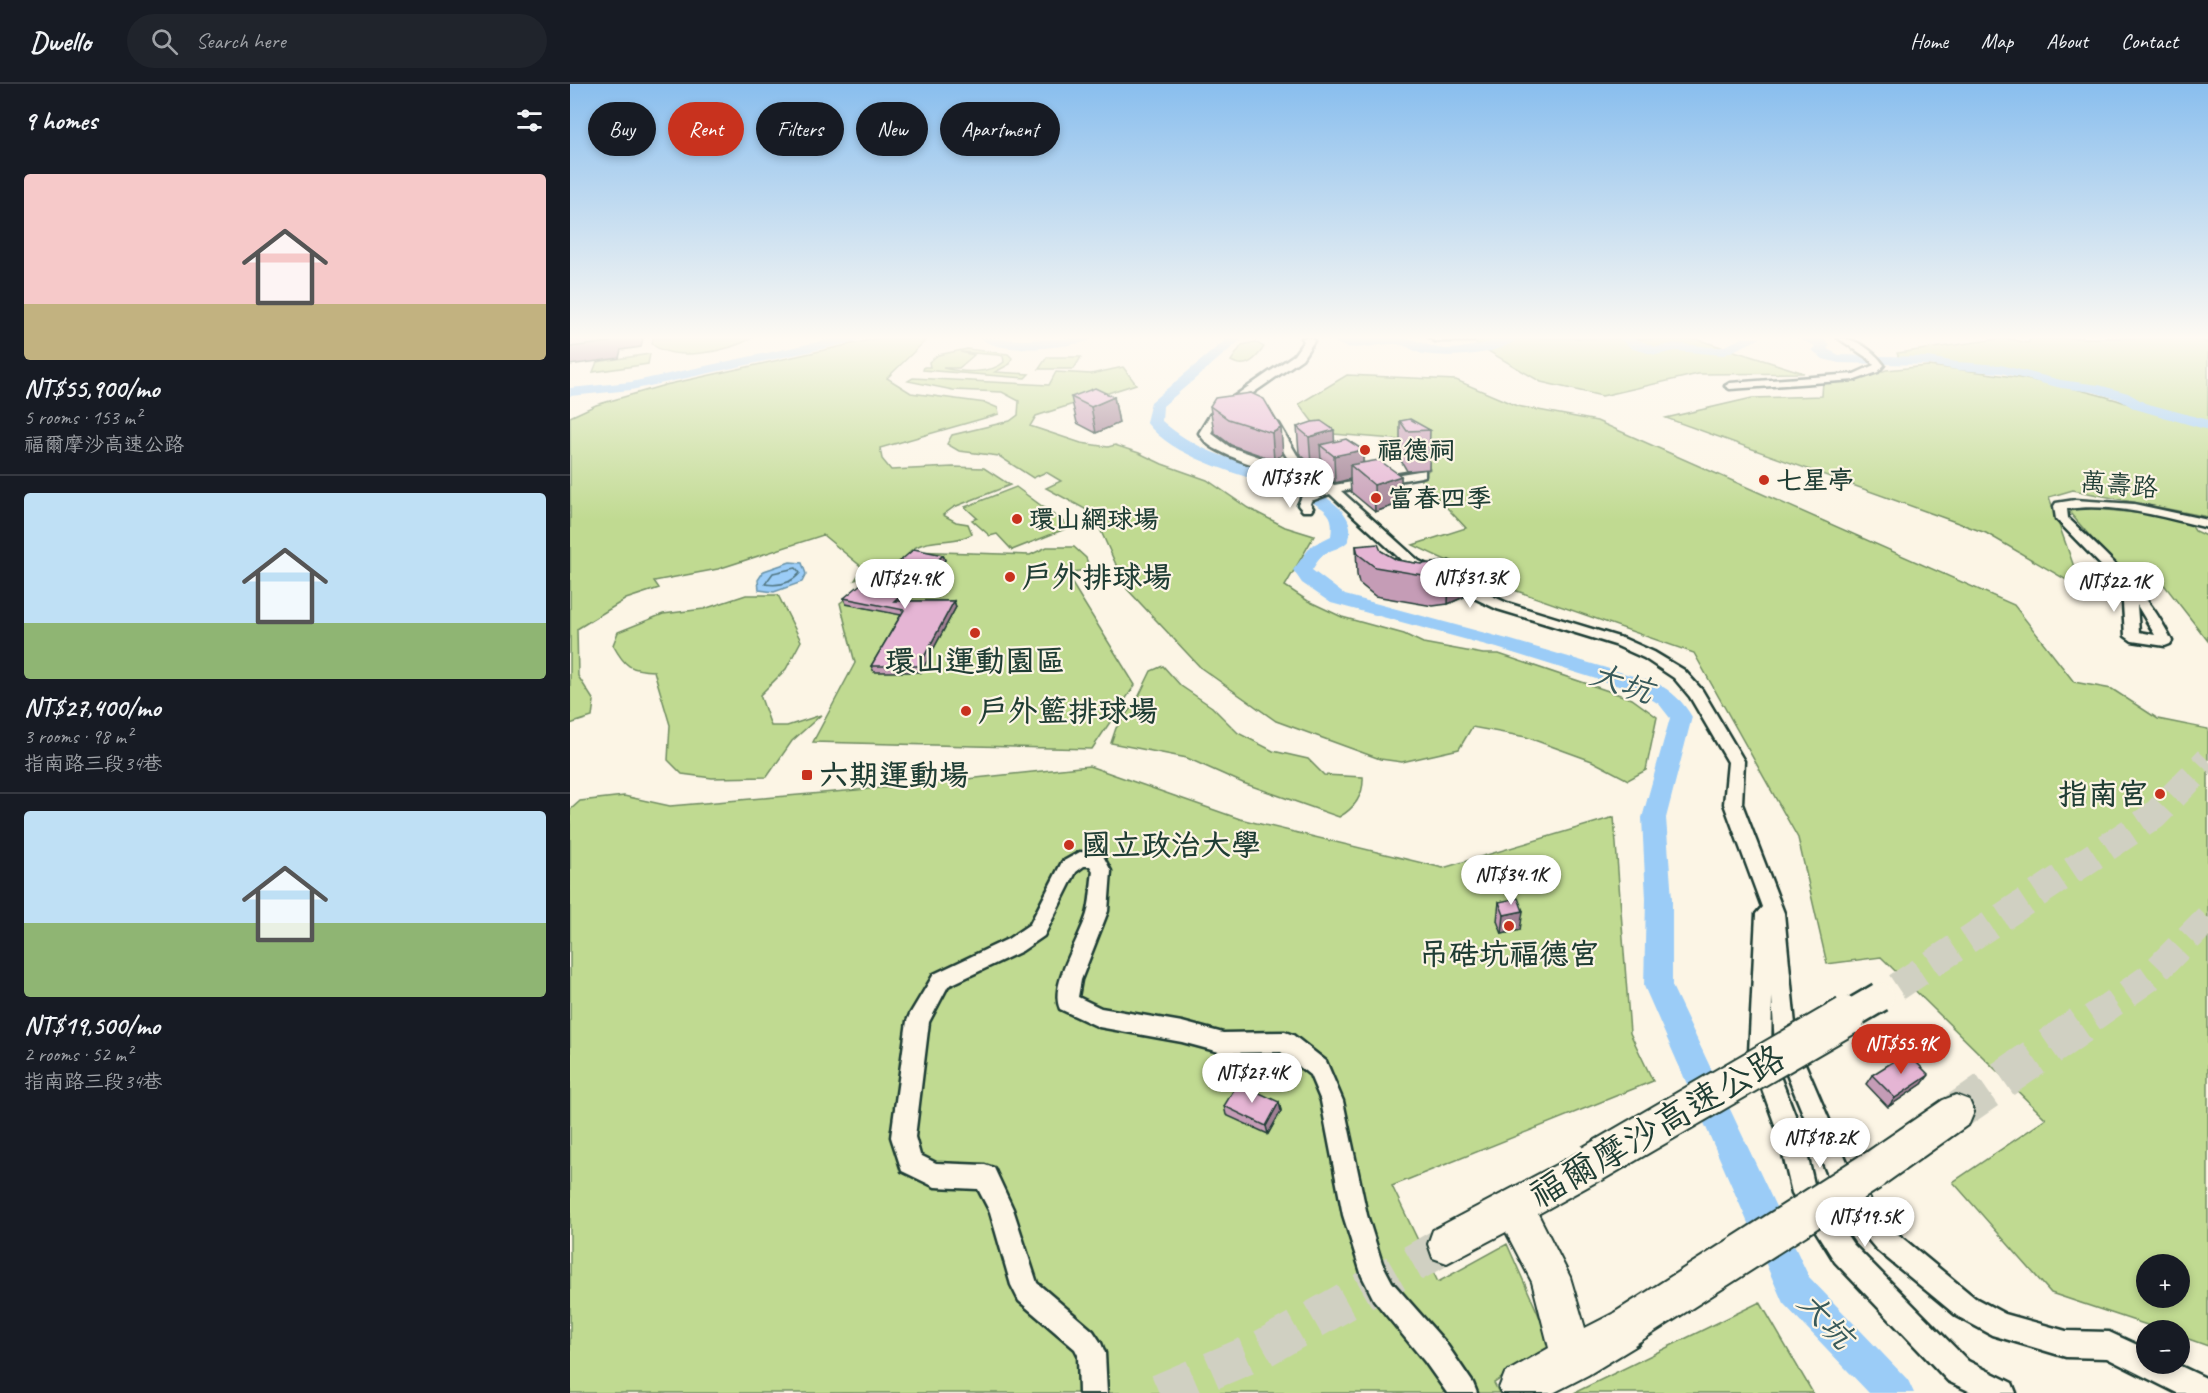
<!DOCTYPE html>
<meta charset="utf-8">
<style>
body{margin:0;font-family:Caveat,"LXGW WenKai TC",sans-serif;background:#20242c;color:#f1f3f6;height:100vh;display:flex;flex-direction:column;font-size:22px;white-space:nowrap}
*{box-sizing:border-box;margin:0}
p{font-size:20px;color:#9ea1a6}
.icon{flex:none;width:33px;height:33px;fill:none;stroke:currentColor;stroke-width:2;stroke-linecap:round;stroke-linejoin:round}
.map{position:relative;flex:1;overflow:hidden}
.details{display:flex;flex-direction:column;background:#171b24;width:570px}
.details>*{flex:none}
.banner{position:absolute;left:18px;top:18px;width:570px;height:54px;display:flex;gap:12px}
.fabs{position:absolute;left:1566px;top:1170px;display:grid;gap:12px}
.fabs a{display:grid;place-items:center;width:54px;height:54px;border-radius:50%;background:#171b24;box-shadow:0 3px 9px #0003;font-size:30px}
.price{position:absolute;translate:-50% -51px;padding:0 14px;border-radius:21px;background:#fff;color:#222;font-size:20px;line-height:39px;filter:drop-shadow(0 2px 3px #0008)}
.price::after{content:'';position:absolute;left:50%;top:36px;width:18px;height:14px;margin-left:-9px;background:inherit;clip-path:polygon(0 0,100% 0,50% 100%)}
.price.on{background:#c8321e;color:#fff}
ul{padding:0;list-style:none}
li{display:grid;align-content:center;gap:12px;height:318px;padding:0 24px}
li+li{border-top:2px solid #363941}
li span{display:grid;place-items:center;height:186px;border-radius:6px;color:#555}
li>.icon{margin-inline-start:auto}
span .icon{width:108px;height:108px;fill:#fffc;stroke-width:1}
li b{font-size:26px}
h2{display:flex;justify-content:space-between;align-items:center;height:72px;padding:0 24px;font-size:26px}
.tag{padding:0 21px;border-radius:27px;background:#171b24;box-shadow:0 3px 9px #0003;font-size:21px;line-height:54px}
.tag.on{background:#c8321e;color:#fff}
header{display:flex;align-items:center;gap:36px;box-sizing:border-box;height:84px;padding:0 30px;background:#171b24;border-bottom:2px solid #363941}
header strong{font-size:28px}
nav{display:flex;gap:33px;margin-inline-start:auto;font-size:21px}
.search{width:420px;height:54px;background:#20242c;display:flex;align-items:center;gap:15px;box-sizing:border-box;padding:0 21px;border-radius:33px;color:#9ea1a6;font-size:22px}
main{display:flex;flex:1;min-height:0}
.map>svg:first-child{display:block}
.green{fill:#c0da91;stroke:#708c62;stroke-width:1.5;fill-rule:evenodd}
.water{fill:#9bccf7;stroke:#6993a9;stroke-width:1.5}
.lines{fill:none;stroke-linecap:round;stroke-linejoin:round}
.shore{stroke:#517682;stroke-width:1.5}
.river{fill:#9bccf7;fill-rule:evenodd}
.highway-tunnel-far1{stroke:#d0d0c2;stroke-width:28;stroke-dasharray:28 14;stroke-linecap:butt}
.highway-tunnel{stroke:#d0d0c2;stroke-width:38;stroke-dasharray:38 19;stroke-linecap:butt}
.minor-casing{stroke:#1f3d34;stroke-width:5}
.highway-casing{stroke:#1f3d34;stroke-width:4}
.minor{fill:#fcf5e5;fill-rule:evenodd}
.highway{fill:#fcf5e5;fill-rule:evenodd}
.highway-bridge-far1-casing{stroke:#1f3d34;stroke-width:33;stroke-linecap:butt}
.highway-bridge-casing{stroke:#1f3d34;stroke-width:42;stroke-linecap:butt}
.highway-bridge-far1{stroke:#fcf5e5;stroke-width:28}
.highway-bridge{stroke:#fcf5e5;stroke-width:38}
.wall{fill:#c59cb6;stroke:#1f3d34;stroke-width:1.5}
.shaded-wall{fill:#a07f94;stroke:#1f3d34;stroke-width:1.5}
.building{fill:#e5b5d4;stroke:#1f3d34;stroke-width:1.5}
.poi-dot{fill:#c8321e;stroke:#fcf5e5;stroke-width:2}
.labels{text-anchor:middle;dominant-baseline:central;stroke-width:4.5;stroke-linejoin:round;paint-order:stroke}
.far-poi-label{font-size:26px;font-weight:bold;fill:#1f3d34;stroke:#fcf5e5;text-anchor:start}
.far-street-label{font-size:26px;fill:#1f3d34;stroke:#fcf5e5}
.poi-label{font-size:30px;font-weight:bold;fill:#1f3d34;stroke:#fcf5e5;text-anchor:start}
.water-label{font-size:32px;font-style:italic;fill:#385a5b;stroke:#fcf5e5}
.near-street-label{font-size:36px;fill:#1f3d34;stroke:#fcf5e5}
</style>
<header>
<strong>Dwello</strong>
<div class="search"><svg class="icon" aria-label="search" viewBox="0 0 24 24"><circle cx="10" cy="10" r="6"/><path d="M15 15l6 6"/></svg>Search here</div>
<nav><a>Home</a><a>Map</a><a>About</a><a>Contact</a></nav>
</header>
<main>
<section class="details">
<h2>9 homes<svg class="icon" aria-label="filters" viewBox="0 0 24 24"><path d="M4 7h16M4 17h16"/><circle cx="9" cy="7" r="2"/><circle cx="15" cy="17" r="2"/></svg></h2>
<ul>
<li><span style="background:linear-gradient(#f6c9c9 70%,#c2b280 0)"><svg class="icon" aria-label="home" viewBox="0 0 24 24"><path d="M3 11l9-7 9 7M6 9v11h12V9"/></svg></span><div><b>NT$55,900/mo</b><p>5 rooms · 153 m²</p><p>福爾摩沙高速公路</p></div></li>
<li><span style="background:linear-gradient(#bfe0f5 70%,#8fb573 0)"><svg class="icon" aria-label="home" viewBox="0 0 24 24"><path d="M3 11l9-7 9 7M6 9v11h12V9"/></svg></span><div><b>NT$27,400/mo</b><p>3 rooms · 98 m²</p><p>指南路三段34巷</p></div></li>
<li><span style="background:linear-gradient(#bfe0f5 60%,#8fb573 0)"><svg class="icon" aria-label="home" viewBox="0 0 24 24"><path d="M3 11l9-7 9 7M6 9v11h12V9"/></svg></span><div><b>NT$19,500/mo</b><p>2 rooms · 52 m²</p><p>指南路三段34巷</p></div></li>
</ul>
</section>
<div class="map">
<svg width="1638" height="1309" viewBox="0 0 1638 1309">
<rect width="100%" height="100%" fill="#fcf5e5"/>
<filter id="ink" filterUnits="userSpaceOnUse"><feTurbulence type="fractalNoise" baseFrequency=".0167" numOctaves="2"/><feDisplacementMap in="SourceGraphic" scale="12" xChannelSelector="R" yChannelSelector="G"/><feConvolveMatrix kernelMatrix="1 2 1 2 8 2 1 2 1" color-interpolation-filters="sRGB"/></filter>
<g filter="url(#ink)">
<path class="green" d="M 83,254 L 182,254 C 159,267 104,279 82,260 Z
M 309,254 L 358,254 L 317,294 L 341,309 L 416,319 L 428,324 L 429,330 L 310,364 L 312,375 L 321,386 L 383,383 L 414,384 L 440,401 L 384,423 L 373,431 L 386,438 L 398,440 L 402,450 C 383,461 356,453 340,467 L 460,471 L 477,463 L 504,463 L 516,474 L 520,485 L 504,488 L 493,485 L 565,601 L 522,665 L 243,658 L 285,579 L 270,519 L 309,489 L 285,496 L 293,484 L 253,451 L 148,485 L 84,497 L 89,504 L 56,515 L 7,545 L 8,592 L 24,617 L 22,633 L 0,640 L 0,333 L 26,321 L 95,301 Z
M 922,254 L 1126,255 L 1234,289 L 1128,290 L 1032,312 L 971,298 L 903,258 Z
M 1435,254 L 1458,259 L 1461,254 L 1627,254 L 1638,259 L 1638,339 L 1499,300 L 1424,283 L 1329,274 L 1327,269 Z
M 685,258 L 694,263 C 686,275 676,286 661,277 L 672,261 Z
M 397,265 L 438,270 L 442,274 L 440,280 L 425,288 L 459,290 L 455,294 L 353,286 L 354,283 L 360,283 L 359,278 L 368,271 ZM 390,268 L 429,271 L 433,272 L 434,278 C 420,291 390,288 373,284 L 389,284 L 404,271 Z
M 80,270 L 78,280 L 23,288 L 27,278 Z
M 477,273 L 511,273 L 504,285 L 469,285 Z
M 1358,282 C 1416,288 1476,296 1533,312 C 1568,322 1602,335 1638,344 L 1638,433 L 1503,406 L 1479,413 L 1512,505 L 1416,449 L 1096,334 L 1182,314 L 1252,312 L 1253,297 L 1295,294 L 1316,286 Z
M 553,283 L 566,300 L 466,332 L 460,342 L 511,359 L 538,363 L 545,361 L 569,369 L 592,380 L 637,396 L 678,424 L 715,443 L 744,452 L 715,502 L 738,517 L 772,533 L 834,550 L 853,559 L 913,570 L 929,570 L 1062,615 L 1087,633 L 1076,686 L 1058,696 L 1022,677 L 956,653 L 902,643 L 889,665 L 832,678 L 810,675 L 706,637 L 631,584 L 557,505 L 530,445 L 517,426 L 476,404 L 491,397 L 476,388 L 463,394 L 429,372 L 389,367 L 377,360 L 382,351 L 440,337 L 448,331 L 449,317 L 432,308 L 383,306 L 338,297 L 343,294 L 479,301 L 486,288 L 521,290 Z
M 777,291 L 886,296 L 947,322 L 1027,337 L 1444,521 L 1504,598 L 1542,605 L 1588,635 L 1638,645 L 1638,1262 L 1610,1252 L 1610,1246 L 1592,1246 L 1481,1209 L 1383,1098 L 1476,1035 L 1311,873 L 1257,880 L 1228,754 L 1124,569 L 927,500 L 843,461 L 896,444 L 849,394 L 860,385 L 847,377 L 842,360 L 824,355 L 751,349 L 729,320 ZM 1576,1180 L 1610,1180 L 1610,1214 L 1576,1214 Z
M 446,403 L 500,443 L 442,466 L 427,450 L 420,452 L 402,436 L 407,434 L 395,423 Z
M 1517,424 L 1595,432 L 1620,439 L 1625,447 L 1638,453 L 1638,557 L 1592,498 L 1543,479 L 1500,429 L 1503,425 Z
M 176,511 L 208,511 L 231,557 L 216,585 L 190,611 L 201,642 L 217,642 L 251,631 L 222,657 L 197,693 L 142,694 L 112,690 L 98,676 L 100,641 L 84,587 C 60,586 55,583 43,561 L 48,548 L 93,530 L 134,525 Z
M 593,582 L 611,602 L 642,623 L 668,649 L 703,667 L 738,675 L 754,691 L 793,693 C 794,711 784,725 769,733 L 673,699 L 617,674 L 541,659 L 546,644 L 567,616 L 581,587 Z
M 519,682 L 670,735 L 873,784 L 1044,733 L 1060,949 L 1083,997 L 822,1102 L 868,1198 L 937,1160 L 982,1261 L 924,1299 L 929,1309 L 0,1309 L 0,726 L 10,717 L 54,712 L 100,722 L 322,703 Z
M 1190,1218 L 1243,1309 L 1004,1309 Z"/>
<path class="water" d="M 220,478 L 232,479 L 236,490 L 232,498 L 204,508 L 189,506 L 188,496 L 194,487 Z"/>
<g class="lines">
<path class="shore" d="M 226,484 L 230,489 C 221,500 209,502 195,500 L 203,489 Z"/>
<path class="river" d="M 266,254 L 291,254 L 284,258 L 61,306 L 0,312 L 0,304 L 61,298 Z
M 411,254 L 452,256 L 521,254 L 519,257 C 495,263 429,272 411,254 Z
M 658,254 L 673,254 L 593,322 L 592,337 C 607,350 623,360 642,368 C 673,381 794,407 779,455 C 777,462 763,465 756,469 C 750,472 746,480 742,486 L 775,511 L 941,556 L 1087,599 C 1102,608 1113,617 1122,633 L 1096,734 L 1102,815 L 1102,902 L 1239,1193 L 1338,1296 L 1344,1309 L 1299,1309 L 1213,1219 L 1074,902 L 1076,815 L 1072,734 L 1100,634 L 1089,620 L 1071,609 L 927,564 L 761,519 L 732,499 L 723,486 L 741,462 L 761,452 C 762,445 763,436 758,430 C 752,422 739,417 730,413 C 684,391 608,380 576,338 L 581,318 Z
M 761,254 C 785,254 811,252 835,254 C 848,255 859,264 875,265 C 900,266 922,254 948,254 C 930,272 877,274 854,270 C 846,269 840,263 832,261 C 811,256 778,274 761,254 Z
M 1048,254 L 1064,254 L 1086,263 L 1105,259 L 1141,263 L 1152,263 L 1173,254 L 1191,254 L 1154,271 L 1105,267 L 1086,271 L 1063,265 Z
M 1228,254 L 1252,254 L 1260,261 L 1257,265 L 1269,271 L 1359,273 L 1387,278 L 1431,281 L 1491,296 L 1529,301 L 1558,309 L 1575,319 L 1638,336 L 1638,346 L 1565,325 L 1548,315 L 1523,308 L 1491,304 L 1431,289 L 1387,286 L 1359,281 L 1269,279 L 1253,275 L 1242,266 L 1245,262 Z"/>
<path class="highway-tunnel-far1" d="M 1327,903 L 1584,732 L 1638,676
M 1522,934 L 1579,894 L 1638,834"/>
<path class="highway-tunnel" d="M 1386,1028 L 1524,932
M 589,1309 L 692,1265 L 877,1160"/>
<defs>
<path id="minor" d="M 732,254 L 742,254 L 744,257 L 732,275 L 670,318 L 675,322 L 674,324 L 662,322 L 648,335 L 641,349 L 660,363 L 713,381 L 713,387 C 699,389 655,371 642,363 C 636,359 633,355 629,349 L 640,331 L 653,320 L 724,271 L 734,257 Z
M 860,254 L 907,254 L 902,257 L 865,257 Z
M 1268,254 C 1286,254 1304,267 1314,281 L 1308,288 L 1285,296 L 1160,305 L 1155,302 L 1160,299 L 1284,290 L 1304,281 L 1299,275 Z
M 703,337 L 709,340 L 727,371 L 764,401 L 855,386 L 855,392 L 851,393 L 771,407 L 849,477 L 937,519 L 1055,555 L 1084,568 L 1114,586 L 1132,606 L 1174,677 L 1172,720 L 1214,829 L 1227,961 L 1281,1087 L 1308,1128 L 1324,1147 L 1405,1214 L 1435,1230 L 1496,1247 L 1539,1248 L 1576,1265 L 1576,1280 L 1606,1280 L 1638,1295 L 1638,1309 L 1607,1309 L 1537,1274 L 1496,1273 L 1422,1251 L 1387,1232 L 1306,1165 L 1290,1146 L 1260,1096 L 1205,961 L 1202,913 L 1201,969 L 1232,1049 L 1245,1104 L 1283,1160 L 1398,1277 L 1442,1299 L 1446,1309 L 1403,1309 L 1378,1297 L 1265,1178 L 1222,1109 L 1208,1049 L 1179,969 L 1186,830 L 1192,823 L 1154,720 L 1158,678 L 1120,613 L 1104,594 L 1074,574 L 1045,561 L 927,525 L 839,483 L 760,410 L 741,417 L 740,420 L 743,424 L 741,427 L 733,427 L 728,421 L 732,412 L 753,404 L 718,375 L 697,340 Z
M 1505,416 L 1564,420 L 1638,436 L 1638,444 C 1593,433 1543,418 1497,425 L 1498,434 C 1537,472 1578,507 1602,557 L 1600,560 L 1595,562 L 1562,557 L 1555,552 L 1552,503 L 1486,435 L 1484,422 L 1486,419 ZM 1567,521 L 1585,551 L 1569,548 Z
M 510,768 L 532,770 L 541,787 L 538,827 L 511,896 L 508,913 L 531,924 L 612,938 L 653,949 L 715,948 L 723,951 L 756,977 L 773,1017 L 797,1131 L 812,1179 L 822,1198 L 875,1258 L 903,1299 L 907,1309 L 877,1309 L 855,1278 L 804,1216 L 792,1192 L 773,1131 L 751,1017 L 740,991 L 711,968 L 653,969 L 612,958 L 529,943 L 490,925 C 478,900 513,851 518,826 C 521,813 521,800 523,787 L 520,782 L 514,782 L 506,788 L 474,852 L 452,867 L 378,902 L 359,938 L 345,1053 L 350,1071 L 366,1079 L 415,1081 L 424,1084 L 443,1125 L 467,1199 L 523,1247 L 531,1259 L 535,1269 L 537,1309 L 509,1309 L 508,1271 L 505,1265 L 449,1217 L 441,1201 L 420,1128 L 408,1105 L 365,1103 L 332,1087 L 321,1053 L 337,937 L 340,930 L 364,890 L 438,855 L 460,840 L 492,778 Z"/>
<path id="highway" d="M 1386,1011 L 1399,1016 L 1404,1028 L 1399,1040 L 1313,1101 L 1300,1107 L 1287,1101 L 1281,1088 L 1287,1075 L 1373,1016 Z
M 1022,1062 L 1035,1067 L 1040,1080 L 1035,1093 L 968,1130 L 1000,1193 L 1015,1244 L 1054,1224 L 1069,1230 L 1075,1245 L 1069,1260 L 1018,1291 L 983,1309 L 931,1309 L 929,1304 L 935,1289 L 979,1264 L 962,1198 L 936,1148 L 877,1179 L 863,1174 L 858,1160 L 863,1146 Z"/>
</defs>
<use href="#minor" class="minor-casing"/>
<use href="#highway" class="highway-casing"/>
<use href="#minor" class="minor"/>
<use href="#highway" class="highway"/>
<defs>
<path id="highway-bridge-far1" d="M 1274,934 L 1310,913"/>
<path id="highway-bridge" d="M 1022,1080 L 1277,932
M 1054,1245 L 1300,1088"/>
</defs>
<use href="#highway-bridge-far1" class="highway-bridge-far1-casing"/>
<use href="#highway-bridge" class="highway-bridge-casing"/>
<use href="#highway-bridge-far1" class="highway-bridge-far1"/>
<use href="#highway-bridge" class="highway-bridge"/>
</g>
<path class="wall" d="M 681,309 L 713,370 L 704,376 L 661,361 L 644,348 L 640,322 Z
M 501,313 L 544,313 L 549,339 L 526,349 L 507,339 Z
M 830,337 L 860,346 L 859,385 L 837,387 L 830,375 Z
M 727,343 L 764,358 L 793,366 L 793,378 L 831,392 L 831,419 L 805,428 L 781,408 L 780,395 L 765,399 L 752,388 L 751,376 L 741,380 L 729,369 Z
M 786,462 L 811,467 L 827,476 L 851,480 L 874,478 L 896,512 L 878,520 L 863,522 L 805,512 L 789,499 L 787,491 Z
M 373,471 L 375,476 L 332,517 L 384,517 L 386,523 L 351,588 L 304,588 L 301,582 L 331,531 L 276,520 L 274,514 L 314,491 Z
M 929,818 L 950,846 L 932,850 L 927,837 Z
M 1302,991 L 1352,1000 L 1318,1023 L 1296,1000 Z
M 709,1018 L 711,1027 L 698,1050 L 656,1031 L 654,1022 Z"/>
<path class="shaded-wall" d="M 41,254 L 73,254 L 71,263 L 51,266 L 49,274 L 0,281 L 0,263 Z
M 544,313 L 549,339 L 526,349 L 521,323 Z
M 711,344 L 713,370 L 704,376 L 702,349 Z
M 764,346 L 765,371 L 793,366 L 793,392 L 780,381 L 780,395 L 765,399 L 764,372 L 750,361 L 751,376 L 741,380 L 739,353 Z
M 831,392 L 831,419 L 805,428 L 804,401 Z
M 373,471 L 375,476 L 326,523 L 324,517 Z
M 897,484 L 896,512 L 878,520 L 879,492 Z
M 384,517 L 386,523 L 351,588 L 349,582 Z
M 953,827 L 950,846 L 932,850 L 934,831 Z
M 1359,991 L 1352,1000 L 1318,1023 L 1325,1014 Z
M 709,1018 L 711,1027 L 698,1050 L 696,1042 Z"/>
<path class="building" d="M 0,254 L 41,254 L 40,258 L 0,263 Z
M 525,304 L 544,313 L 521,323 L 501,313 Z
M 681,309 L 694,315 L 711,344 L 702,349 L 658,335 L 640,322 L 645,314 Z
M 840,335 L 860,346 L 837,347 L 830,337 Z
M 751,337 L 764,346 L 739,353 L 727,343 L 742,338 Z
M 776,355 L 793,366 L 764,372 L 750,361 Z
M 809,376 L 831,392 L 804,401 L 780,381 Z
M 808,460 L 811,467 L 827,476 L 851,480 L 874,478 L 879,476 L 897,484 L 879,492 L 864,493 L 805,483 L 788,470 L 786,462 Z
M 344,465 L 373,471 L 324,517 L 384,517 L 349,582 L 301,582 L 334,526 L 274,514 L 304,489 L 314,491 Z
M 948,814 L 953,827 L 934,831 L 929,818 Z
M 1337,969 L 1359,991 L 1325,1014 L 1302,991 Z
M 668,999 L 709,1018 L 696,1042 L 654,1022 Z"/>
</g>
<linearGradient id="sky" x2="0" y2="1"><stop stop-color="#89beee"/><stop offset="0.58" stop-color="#fefaf3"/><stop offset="1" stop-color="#fefaf3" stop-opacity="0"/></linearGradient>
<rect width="1638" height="437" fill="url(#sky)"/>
<g class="poi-dot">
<circle cx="795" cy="366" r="6"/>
<circle cx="1194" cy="396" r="6"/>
<circle cx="806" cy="414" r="6"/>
<circle cx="447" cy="435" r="6"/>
<circle cx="440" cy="493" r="6"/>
<circle cx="405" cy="549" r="6"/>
<circle cx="396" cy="627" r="6"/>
<rect x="231" y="685" width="12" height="12" rx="3"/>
<circle cx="1590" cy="710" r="6"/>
<circle cx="499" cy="761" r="6"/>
<circle cx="939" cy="842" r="6"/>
</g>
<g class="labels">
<g class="far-poi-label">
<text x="807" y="366">福德祠</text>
<text x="1206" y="396">七星亭</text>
<text x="818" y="414">富春四季</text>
<text x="459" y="435">環山網球場</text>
</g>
<g class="far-street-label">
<text transform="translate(1549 401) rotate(5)">萬壽路</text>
</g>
<g class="poi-label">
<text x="452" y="493">戶外排球場</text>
<text x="405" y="577" text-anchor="middle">環山運動園區</text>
<text x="408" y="627">戶外籃排球場</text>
<text x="249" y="691">六期運動場</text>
<text x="1578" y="710" text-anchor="end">指南宮</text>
<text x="511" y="761">國立政治大學</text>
<text x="939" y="870" text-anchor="middle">吊硞坑福德宮</text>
</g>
<g class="water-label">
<text transform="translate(1052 599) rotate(19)">大坑</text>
<text transform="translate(1256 1236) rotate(47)">大坑</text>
</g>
<g class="near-street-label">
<text transform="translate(1087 1042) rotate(-30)">福爾摩沙高速公路</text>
</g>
</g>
</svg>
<div class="fabs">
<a>+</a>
<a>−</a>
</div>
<b class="price" style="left:720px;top:425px">NT$37K</b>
<b class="price" style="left:900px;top:525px">NT$31.3K</b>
<b class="price" style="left:335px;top:526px">NT$24.9K</b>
<b class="price" style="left:1544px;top:529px">NT$22.1K</b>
<b class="price" style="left:941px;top:822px">NT$34.1K</b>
<b class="price on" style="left:1331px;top:991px">NT$55.9K</b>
<b class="price" style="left:682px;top:1020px">NT$27.4K</b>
<b class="price" style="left:1250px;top:1085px">NT$18.2K</b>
<b class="price" style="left:1295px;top:1164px">NT$19.5K</b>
<div class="banner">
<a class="tag">Buy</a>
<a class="tag on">Rent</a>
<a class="tag">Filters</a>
<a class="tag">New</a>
<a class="tag">Apartment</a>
</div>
</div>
</main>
